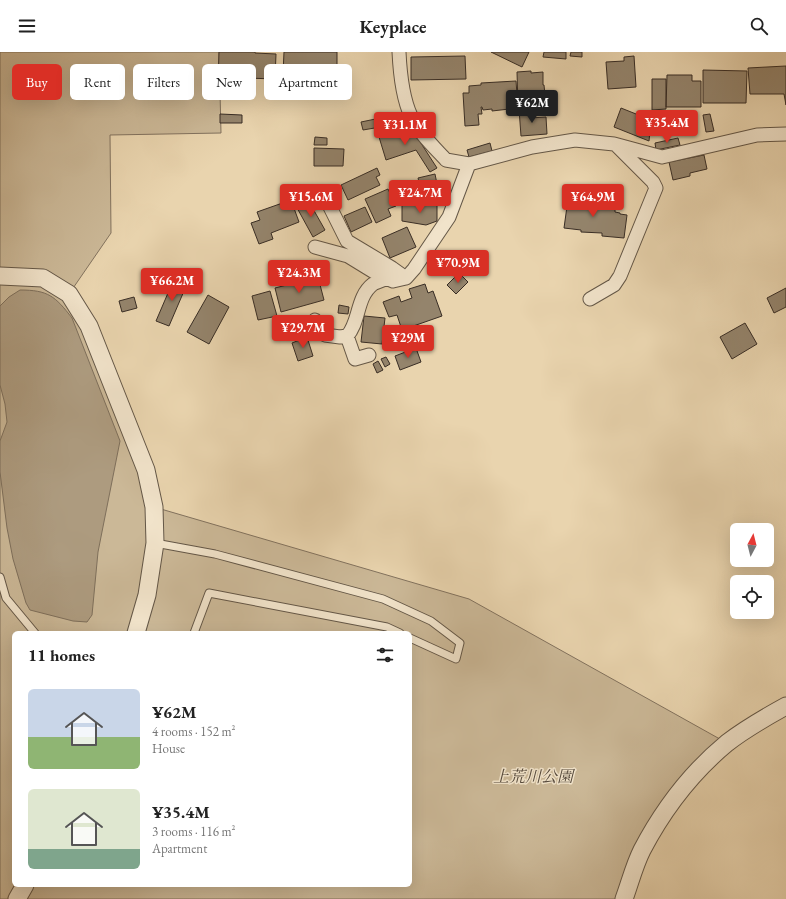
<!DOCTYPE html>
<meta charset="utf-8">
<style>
body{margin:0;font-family:"EB Garamond","Noto Serif JP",serif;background:#f6f6f6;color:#222;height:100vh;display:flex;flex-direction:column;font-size:15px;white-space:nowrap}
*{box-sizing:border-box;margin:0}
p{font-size:13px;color:#767676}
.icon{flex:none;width:22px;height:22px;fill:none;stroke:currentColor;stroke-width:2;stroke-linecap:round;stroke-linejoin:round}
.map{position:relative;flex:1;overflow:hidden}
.details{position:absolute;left:12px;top:579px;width:400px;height:256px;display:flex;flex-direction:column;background:#fff;border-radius:6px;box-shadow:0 4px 16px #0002}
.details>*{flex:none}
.guide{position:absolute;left:12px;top:12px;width:400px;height:36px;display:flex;gap:8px}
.needle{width:26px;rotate:7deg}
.fabs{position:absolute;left:730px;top:471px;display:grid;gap:8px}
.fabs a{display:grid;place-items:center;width:44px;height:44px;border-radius:6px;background:#fff;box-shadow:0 4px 16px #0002;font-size:20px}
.price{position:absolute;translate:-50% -34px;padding:0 9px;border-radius:4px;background:#d93025;color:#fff;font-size:13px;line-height:26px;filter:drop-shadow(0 1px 2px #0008)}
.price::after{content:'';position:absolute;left:50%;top:24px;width:12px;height:9px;margin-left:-6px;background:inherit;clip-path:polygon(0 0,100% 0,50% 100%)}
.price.on{background:#222;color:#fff}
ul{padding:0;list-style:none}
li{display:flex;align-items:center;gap:12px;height:100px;padding:0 16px}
li span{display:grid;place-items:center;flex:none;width:112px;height:80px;border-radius:6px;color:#555}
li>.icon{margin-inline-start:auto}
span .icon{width:48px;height:48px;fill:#fffc;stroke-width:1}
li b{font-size:17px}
h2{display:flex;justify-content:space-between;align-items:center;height:48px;padding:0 16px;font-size:17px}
.pill{padding:0 14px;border-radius:6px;background:#fff;box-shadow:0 4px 16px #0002;font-size:14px;line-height:36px}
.pill.on{background:#d93025;color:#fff}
header{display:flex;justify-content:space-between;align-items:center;height:52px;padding:0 16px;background:#fff;font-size:18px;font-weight:700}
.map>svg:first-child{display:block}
.green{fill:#cbb897;stroke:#82725e;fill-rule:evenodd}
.water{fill:#ad9b7f;stroke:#7e6f5b}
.building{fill:#94846c;stroke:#382d25}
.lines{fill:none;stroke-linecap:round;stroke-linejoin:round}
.service-casing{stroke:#645747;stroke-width:9}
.minor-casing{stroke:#645747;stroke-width:15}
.tertiary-casing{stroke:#645747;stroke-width:19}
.service{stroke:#f1e3ca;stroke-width:7}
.minor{stroke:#f1e3ca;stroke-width:13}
.tertiary{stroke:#f1e3ca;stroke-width:17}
.labels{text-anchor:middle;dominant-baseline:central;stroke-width:3;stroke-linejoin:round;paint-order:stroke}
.park-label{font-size:16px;font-style:italic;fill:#55493c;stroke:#f1e3ca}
</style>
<header><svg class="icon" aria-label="menu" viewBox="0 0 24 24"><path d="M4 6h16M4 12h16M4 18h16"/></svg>Keyplace<svg class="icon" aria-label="search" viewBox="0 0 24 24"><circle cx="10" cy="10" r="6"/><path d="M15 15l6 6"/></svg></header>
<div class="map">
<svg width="786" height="847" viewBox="0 0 786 847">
<rect width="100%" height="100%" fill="#e9d4ae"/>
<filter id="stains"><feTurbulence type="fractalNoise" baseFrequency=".005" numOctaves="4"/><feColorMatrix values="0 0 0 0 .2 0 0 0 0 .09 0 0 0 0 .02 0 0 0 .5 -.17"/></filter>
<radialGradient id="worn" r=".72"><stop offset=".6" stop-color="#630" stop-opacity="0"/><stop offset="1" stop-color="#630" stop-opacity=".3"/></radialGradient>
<path class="green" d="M 0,0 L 219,0 L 221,81 L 110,83 L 111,181 L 69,242 L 154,455 L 469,547 L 727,691 L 694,722 L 624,847 L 0,847 ZM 14,581 L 410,581 L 410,833 L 14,833 Z"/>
<path class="water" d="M 20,238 C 48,238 55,244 72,266 L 120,389 L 98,500 L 92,563 L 87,570 L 73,569 L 30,558 L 26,551 L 13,507 L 7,476 L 0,420 L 0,389 L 7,370 L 5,352 L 0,333 L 0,254 L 9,245 Z"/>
<path class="building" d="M 219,0 L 255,0 L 255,1 L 276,2 L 275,27 L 246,26 L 246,23 L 229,22 L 229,32 L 218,32 Z
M 284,0 L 337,0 L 337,19 L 318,19 L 318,25 L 308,25 L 308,23 L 283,22 Z
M 491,0 L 529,0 L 522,15 Z
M 544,0 L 566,0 L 566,7 L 543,5 Z
M 571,0 L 582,0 L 582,5 L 570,4 Z
M 465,4 L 466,27 L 411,28 L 411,5 Z
M 634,4 L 636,35 L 608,37 L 606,10 L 624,9 L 624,5 Z
M 786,14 L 786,53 L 784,42 L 750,42 L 748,16 Z
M 703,18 L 747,19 L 746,51 L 703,51 Z
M 531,19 L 531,21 L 543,20 L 543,33 L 544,33 L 545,43 L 547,43 L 547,54 L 526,54 L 526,53 L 518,53 L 517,20 Z
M 667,23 L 692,23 L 692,29 L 701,29 L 701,55 L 666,55 Z
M 283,24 L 296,25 L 295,36 L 283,35 Z
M 652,27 L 666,27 L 666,57 L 652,58 Z
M 516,29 L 518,56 L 492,59 L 492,57 L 483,58 L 482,55 L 481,55 L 482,62 L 478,62 L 479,73 L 465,74 L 463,41 L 469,41 L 469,34 L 481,33 L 481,31 Z
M 621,56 L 651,68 L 649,89 L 614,75 Z
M 519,57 L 529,57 L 530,66 L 546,65 L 547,82 L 521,84 Z
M 220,62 L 242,63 L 242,71 L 220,71 Z
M 710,62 L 714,79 L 706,80 L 703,63 Z
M 390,64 L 392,73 L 363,78 L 361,70 Z
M 409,75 L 412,84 L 415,82 L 437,116 L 430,120 L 416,98 L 386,108 L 379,85 Z
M 315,85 L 327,86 L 327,93 L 314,93 Z
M 678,86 L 680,93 L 656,98 L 655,91 Z
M 490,91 L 492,99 L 469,105 L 467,98 Z
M 314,96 L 344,97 L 343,114 L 314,114 Z
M 704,103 L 707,117 L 690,121 L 690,124 L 673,128 L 669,110 Z
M 377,116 L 380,123 L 376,125 L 380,133 L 348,148 L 341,133 Z
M 435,122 L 439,142 L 423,146 L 418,126 Z
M 388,137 L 396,154 L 388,157 L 391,164 L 376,171 L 365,147 Z
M 569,140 L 590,143 L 588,153 L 599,155 L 598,156 L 606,157 L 606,155 L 615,156 L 615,160 L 620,161 L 620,162 L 627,163 L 624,186 L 602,184 L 602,181 L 581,180 L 581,178 L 564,176 Z
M 291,148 L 299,170 L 271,181 L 273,187 L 259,192 L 251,171 L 260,168 L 257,160 Z
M 308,148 L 325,178 L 313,185 L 296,154 Z
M 402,152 L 437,152 L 437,169 L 426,173 L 402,169 Z
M 365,155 L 372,170 L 351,180 L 344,164 Z
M 407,175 L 416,195 L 390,206 L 382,186 Z
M 459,221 L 468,230 L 456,242 L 447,233 Z
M 318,225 L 324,248 L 281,260 L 275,236 Z
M 174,227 L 187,232 L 169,274 L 156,269 Z
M 425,232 L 428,241 L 433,239 L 442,264 L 402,278 L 397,263 L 389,265 L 383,250 L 399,244 L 401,250 L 412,246 L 409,237 Z
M 786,236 L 786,255 L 774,261 L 767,246 Z
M 270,239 L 277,264 L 258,268 L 252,244 Z
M 208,243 L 229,255 L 209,292 L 187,280 Z
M 134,245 L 137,256 L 122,260 L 119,249 Z
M 339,253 L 349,255 L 348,262 L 338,261 Z
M 364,264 L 385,266 L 382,292 L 361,290 Z
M 745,271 L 757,292 L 732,307 L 720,285 Z
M 307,285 L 313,304 L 298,309 L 292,291 Z
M 416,296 L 421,310 L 400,318 L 395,304 Z
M 386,305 L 390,312 L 385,315 L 381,307 Z
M 378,309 L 383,318 L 377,321 L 373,312 Z"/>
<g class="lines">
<defs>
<path id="service" d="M 155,491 L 215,502 L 383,547 L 431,569 L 460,591 L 456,607 L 410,586
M 0,525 L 6,546 L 35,581
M 194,581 L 209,541 L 387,575 L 400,581"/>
<path id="minor" d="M 399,0 C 400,21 402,45 411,64 C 418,80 435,96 446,108 L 469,112 L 532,95 L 575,88 L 614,92 L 662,105 L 757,83 L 786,82
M 324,143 L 347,189 L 392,216 L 406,226
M 315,195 L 348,204 L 379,223 L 393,229 L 406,226 L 414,217 L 449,165 L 469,112
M 590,247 L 614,233 L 620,224 L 656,136 L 653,130 L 616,93
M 315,268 L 325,283 L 340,285 L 347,284 C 360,270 356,245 373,232 C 377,230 383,228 388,226
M 347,284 L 355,307 L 369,303"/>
<path id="tertiary" d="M 0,224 L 43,226 L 69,242 L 89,274 L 146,418 L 154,455 L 155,491 L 147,543 L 136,581
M 17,847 L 25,833
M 624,847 C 630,831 634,814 642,798 C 663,758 692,720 727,691 C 745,677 766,665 786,654"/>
</defs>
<use href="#service" class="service-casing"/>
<use href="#minor" class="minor-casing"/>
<use href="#tertiary" class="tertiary-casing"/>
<use href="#service" class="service"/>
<use href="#minor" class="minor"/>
<use href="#tertiary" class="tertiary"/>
</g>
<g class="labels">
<g class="park-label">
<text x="533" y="724">上荒川公園</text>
</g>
</g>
<rect width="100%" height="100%" filter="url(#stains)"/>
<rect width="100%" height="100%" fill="url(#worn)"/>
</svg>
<div class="fabs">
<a><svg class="needle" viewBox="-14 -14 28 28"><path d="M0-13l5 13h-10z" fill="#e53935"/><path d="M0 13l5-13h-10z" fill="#767676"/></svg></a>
<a><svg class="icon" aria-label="locate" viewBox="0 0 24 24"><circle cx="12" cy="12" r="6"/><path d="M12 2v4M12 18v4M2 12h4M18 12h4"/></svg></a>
</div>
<b class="price on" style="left:532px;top:72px">¥62M</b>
<b class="price" style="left:667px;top:92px">¥35.4M</b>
<b class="price" style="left:405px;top:94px">¥31.1M</b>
<b class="price" style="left:420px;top:162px">¥24.7M</b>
<b class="price" style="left:311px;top:166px">¥15.6M</b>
<b class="price" style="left:593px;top:166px">¥64.9M</b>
<b class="price" style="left:458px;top:232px">¥70.9M</b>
<b class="price" style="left:299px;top:242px">¥24.3M</b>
<b class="price" style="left:172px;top:250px">¥66.2M</b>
<b class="price" style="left:303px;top:297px">¥29.7M</b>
<b class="price" style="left:408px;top:307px">¥29M</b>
<div class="guide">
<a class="pill on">Buy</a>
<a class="pill">Rent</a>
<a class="pill">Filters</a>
<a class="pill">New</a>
<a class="pill">Apartment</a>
</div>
<section class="details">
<h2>11 homes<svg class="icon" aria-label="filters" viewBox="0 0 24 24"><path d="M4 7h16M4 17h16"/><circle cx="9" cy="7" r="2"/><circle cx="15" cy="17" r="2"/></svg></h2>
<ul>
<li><span style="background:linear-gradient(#c9d6e8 60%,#8fb573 0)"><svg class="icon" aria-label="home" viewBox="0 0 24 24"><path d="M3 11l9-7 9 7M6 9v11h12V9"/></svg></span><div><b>¥62M</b><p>4 rooms · 152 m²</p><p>House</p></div></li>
<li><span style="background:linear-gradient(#dfe7d0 75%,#7fa58c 0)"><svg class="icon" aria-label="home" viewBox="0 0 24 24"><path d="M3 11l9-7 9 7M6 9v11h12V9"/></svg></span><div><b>¥35.4M</b><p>3 rooms · 116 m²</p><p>Apartment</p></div></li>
</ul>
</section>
</div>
